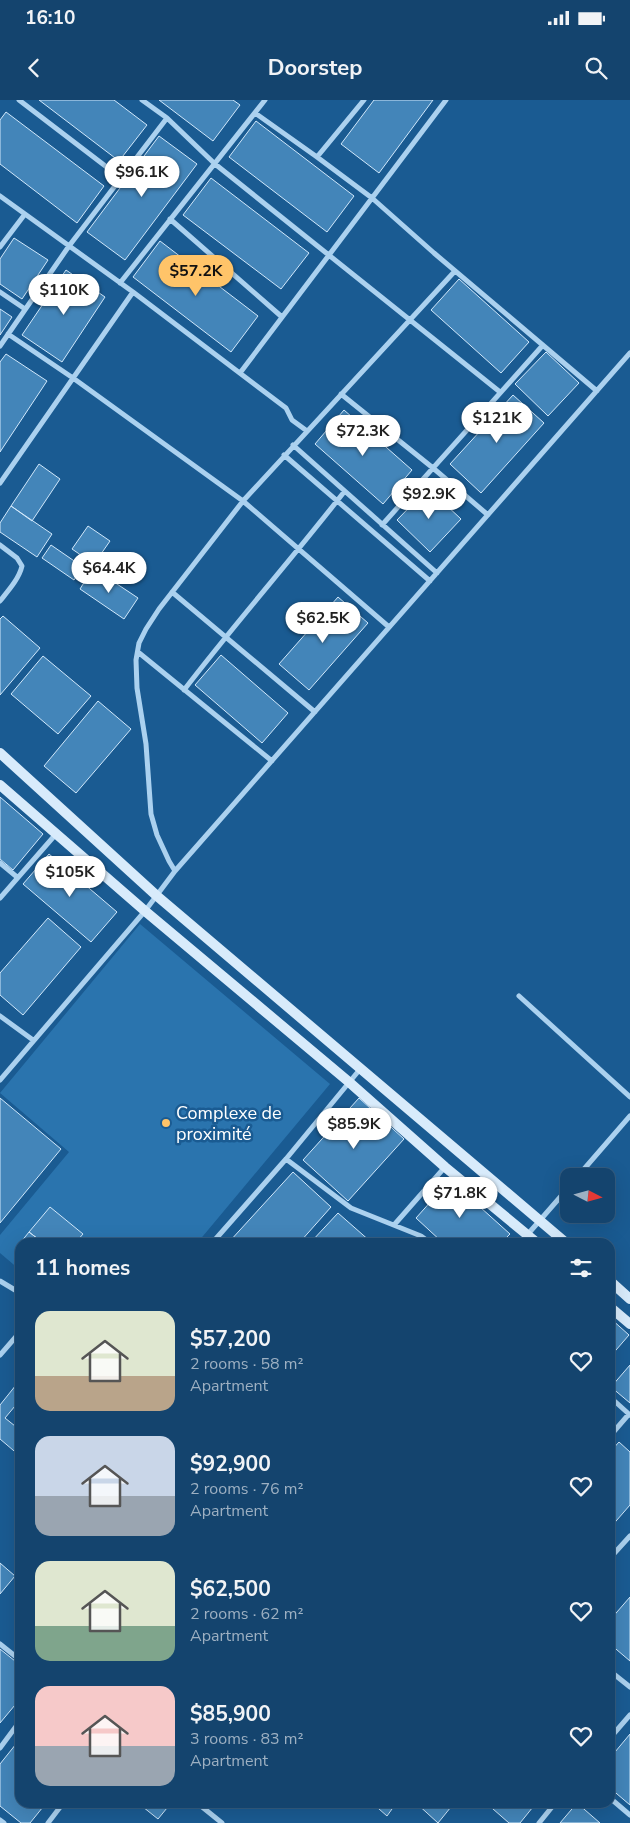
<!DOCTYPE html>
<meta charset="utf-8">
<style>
body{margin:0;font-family:"Nunito Sans",sans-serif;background:#214e76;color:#f1f3f6;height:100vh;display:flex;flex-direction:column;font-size:19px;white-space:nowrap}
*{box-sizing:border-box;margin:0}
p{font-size:16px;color:#9db0c2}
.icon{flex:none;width:28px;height:28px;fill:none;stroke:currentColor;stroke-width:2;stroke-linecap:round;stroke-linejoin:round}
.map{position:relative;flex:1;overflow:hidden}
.drawer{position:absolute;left:15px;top:1138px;width:600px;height:570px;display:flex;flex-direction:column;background:#14446e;border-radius:15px;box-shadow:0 5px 20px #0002,0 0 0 1px #335c81}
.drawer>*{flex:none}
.needle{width:32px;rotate:96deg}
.controls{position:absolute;left:560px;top:1068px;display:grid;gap:10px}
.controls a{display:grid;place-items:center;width:55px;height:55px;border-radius:10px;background:#14446e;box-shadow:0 5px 20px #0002,0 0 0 1px #335c81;font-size:25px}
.price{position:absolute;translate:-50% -42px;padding:0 11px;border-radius:18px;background:#fff;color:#222;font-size:16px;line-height:32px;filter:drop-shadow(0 1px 2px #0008)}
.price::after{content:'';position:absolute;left:50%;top:30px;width:15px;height:11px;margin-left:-8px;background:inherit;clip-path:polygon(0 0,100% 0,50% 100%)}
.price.current{background:#ffc469;color:#111}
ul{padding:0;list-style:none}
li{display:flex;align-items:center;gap:15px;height:125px;padding:0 20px}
li span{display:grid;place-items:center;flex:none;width:140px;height:100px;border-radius:15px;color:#555}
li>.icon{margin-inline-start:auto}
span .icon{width:60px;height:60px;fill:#fffc;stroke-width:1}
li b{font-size:21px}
h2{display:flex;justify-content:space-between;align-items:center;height:60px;padding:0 20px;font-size:21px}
.status{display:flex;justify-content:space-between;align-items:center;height:35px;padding:0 25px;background:#14446e;direction:ltr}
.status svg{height:14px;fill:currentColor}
header{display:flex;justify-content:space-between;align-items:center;height:65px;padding:0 20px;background:#14446e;font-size:22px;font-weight:700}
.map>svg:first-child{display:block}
.green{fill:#2a74ae}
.building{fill:#4385b9;stroke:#d1e8fb}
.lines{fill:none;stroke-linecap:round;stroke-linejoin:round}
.street{stroke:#abd1ef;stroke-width:5}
.secondary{stroke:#d8ebfb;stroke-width:10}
.poi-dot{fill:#ffc469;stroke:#1a5b92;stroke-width:2}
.labels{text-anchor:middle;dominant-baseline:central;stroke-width:5;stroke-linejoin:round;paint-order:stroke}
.poi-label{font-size:18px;fill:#fff;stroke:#1a5b92;text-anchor:start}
</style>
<div class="status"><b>16:10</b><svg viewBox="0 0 49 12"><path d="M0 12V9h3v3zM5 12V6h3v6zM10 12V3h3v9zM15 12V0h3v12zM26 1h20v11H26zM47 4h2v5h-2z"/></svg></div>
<header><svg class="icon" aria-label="back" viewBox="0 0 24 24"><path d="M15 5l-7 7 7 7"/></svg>Doorstep<svg class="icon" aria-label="search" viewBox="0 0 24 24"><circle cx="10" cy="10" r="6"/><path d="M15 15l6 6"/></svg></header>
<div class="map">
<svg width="630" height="1723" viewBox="0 0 630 1723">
<rect width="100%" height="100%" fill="#1a5b92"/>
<path class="green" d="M 140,824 L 330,984 L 198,1142 L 20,1142 L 20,1170 L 0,1153 L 0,1135 L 69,1052 L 0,993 Z"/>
<path class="building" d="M 39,0 L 114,0 L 147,25 L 119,61 Z
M 159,0 L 233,0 L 240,5 L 213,41 Z
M 374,0 L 433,0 L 379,73 L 341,44 Z
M 6,12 L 104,86 L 77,123 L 0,64 L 0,20 Z
M 256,21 L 354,96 L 327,132 L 229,57 Z
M 159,36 L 197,64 L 125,160 L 87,132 Z
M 211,78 L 309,153 L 281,189 L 183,115 Z
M 14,138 L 48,160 L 22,199 L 0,184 L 0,159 Z
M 160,141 L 258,216 L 231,252 L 133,177 Z
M 66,170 L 105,197 L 62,262 L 22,235 Z
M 459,179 L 529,242 L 501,273 L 431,210 Z
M 0,209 L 12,217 L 0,235 Z
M 546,252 L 579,283 L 548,316 L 515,284 Z
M 6,254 L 47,281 L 0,352 L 0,262 Z
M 513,295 L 544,323 L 481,393 L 450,364 Z
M 344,310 L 412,370 L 383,404 L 315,344 Z
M 39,364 L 60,379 L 32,421 L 11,406 Z
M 428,388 L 461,419 L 430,452 L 397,420 Z
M 11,406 L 52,434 L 37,457 L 0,432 L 0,423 Z
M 88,426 L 110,441 L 94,464 L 72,449 Z
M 51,445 L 83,467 L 74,480 L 42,458 Z
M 93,468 L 138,498 L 124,519 L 80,489 Z
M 338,497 L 368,523 L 309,590 L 279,564 Z
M 3,516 L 40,548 L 0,595 L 0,519 Z
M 221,555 L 288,613 L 262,643 L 195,585 Z
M 43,556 L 91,596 L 58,634 L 11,594 Z
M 98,601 L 131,629 L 76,693 L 44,666 Z
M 0,697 L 43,734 L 13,770 L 0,759 Z
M 49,754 L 117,812 L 91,842 L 23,784 Z
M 48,818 L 81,847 L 23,915 L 0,895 L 0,873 Z
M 0,998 L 61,1049 L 0,1123 Z
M 359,998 L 404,1039 L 348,1101 L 303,1060 Z
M 293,1072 L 331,1107 L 300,1142 L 229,1142 Z
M 450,1080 L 510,1134 L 502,1142 L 442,1142 L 416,1118 Z
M 50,1107 L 83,1134 L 76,1142 L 42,1142 L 29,1132 Z
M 338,1113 L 371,1142 L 311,1142 Z
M 29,1132 L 42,1142 L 21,1142 Z
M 610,1218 L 629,1235 L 610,1257 Z
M 630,1265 L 630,1303 L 611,1287 Z
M 20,1280 L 20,1300 L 5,1318 L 20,1330 L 20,1356 L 0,1339 L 0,1305 Z
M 619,1342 L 630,1352 L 630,1405 L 610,1428 L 610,1352 Z
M 0,1463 L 15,1476 L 0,1494 Z
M 630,1497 L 630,1561 L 610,1544 L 610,1520 Z
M 0,1549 L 20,1565 L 20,1599 L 0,1623 Z
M 630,1634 L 630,1705 L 610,1688 L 610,1658 Z
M 20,1639 L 20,1702 L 47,1702 L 30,1723 L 21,1723 L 0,1706 L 0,1664 Z
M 154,1702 L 160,1707 L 163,1704 L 167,1708 L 158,1719 L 138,1703 Z
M 371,1702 L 397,1702 L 387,1716 Z
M 415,1702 L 455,1702 L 438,1723 Z
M 485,1702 L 537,1702 L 520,1723 L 509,1723 Z
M 577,1703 L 600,1723 L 560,1723 Z"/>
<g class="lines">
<path class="street" d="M 19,0 L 121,78
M 142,0 L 167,18 L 215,64 L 500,292
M 255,13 L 317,57 L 372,98 L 434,153 L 597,291
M 317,57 L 364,0
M 0,96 L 133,192 L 278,302 L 286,308 L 292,320 L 307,331
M 170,119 L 282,217
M 0,147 L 25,114
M 120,183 L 265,0
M 0,192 L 25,209
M 8,234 L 73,278 L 243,401 L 389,527
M 0,246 L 69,146 L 167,18
M 240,273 L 446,0
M 341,294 L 433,368 L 488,415
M 293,345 L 437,473
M 284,355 L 430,481
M 0,383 L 133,192
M 382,425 L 543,245
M 0,445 L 17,458 L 22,466 C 19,479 8,491 0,501
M 172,492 L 315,612
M 138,552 L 272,661
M 184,590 C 236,522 292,459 344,392
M 0,763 L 17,777
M 175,771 L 169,761 L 157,735 L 151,714 L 146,644 L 137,588 L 136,560 L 139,543 L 146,529 L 159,509 L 243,401 L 455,171
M 0,798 L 56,734
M 519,896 L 630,997
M 0,916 L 33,940
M 0,980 L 145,811 L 175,771 L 630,253
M 286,1059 L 351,1108 L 421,1136 L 429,1142
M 578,1076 L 630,1016
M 394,1125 L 445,1067
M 213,1142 L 286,1059 L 361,968
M 521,1142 L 569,1087
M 0,1181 L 20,1193
M 0,1255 L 20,1232
M 610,1297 L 630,1315
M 610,1336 L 629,1314
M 610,1458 L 630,1436
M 0,1544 L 20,1560
M 610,1571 L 630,1587
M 610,1638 L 630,1615
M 0,1648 L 20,1621
M 610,1698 L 630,1715
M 196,1702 L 222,1723
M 0,1720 L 4,1723
M 48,1723 L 64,1702
M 539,1723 L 556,1702"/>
<path class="secondary" d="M 0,653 L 157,796 L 565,1142
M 0,685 L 145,811 L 349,982 L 445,1067 L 536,1142
M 610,1181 L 630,1199
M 610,1207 L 630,1224"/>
</g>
<circle class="poi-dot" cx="166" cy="1023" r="5"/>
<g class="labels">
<g class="poi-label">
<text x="176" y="1013">Complexe de<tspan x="176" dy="21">proximité</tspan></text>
</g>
</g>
</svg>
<div class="controls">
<a><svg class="needle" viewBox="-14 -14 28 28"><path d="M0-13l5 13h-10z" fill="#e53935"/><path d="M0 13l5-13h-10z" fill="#9db0c2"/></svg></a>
</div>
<b class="price" style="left:142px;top:98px">$96.1K</b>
<b class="price current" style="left:196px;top:197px">$57.2K</b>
<b class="price" style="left:64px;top:216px">$110K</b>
<b class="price" style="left:497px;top:344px">$121K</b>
<b class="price" style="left:363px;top:357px">$72.3K</b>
<b class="price" style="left:429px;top:420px">$92.9K</b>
<b class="price" style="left:109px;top:494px">$64.4K</b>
<b class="price" style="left:323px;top:544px">$62.5K</b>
<b class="price" style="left:70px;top:798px">$105K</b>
<b class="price" style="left:354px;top:1050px">$85.9K</b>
<b class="price" style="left:460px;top:1119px">$71.8K</b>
<section class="drawer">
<h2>11 homes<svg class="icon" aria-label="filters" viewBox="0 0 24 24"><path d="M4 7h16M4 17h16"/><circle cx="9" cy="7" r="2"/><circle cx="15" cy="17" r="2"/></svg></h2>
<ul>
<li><span style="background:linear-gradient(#dfe7d0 65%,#b9a48a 0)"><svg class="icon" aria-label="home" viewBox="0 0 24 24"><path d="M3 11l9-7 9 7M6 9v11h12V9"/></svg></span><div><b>$57,200</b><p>2 rooms · 58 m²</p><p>Apartment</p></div><svg class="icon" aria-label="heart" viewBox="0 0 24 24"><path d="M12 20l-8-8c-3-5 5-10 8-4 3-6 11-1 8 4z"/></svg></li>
<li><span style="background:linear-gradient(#c9d6e8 60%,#9aa5b1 0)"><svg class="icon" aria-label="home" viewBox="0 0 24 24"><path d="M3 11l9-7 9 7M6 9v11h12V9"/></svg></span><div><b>$92,900</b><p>2 rooms · 76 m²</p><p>Apartment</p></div><svg class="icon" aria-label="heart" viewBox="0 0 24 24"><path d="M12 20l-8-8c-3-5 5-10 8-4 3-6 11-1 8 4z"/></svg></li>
<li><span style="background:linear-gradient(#dfe7d0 65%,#7fa58c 0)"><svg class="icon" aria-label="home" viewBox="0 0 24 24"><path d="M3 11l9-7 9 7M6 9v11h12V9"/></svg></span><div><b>$62,500</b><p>2 rooms · 62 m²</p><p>Apartment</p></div><svg class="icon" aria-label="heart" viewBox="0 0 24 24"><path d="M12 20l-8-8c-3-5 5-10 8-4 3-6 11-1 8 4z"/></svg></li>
<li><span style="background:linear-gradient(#f6c9c9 60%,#9aa5b1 0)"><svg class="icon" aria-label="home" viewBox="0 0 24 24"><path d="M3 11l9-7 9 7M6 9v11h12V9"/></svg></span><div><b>$85,900</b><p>3 rooms · 83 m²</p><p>Apartment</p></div><svg class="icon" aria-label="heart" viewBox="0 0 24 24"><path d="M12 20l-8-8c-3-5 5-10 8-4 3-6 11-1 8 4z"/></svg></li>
</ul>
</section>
</div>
